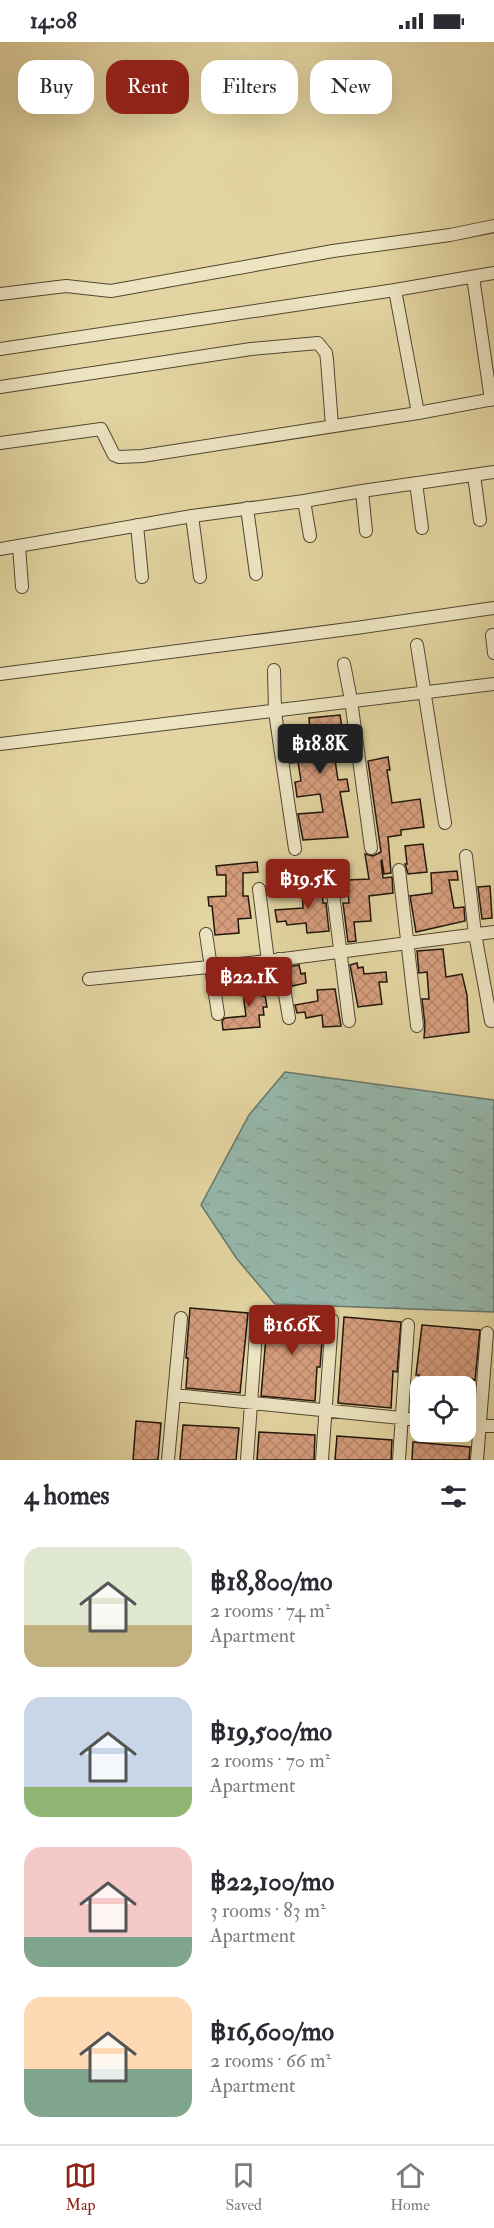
<!DOCTYPE html>
<html lang="en">
<head>
<meta charset="utf-8">
<style>
	body { margin:0; font-family:"IM FELL Double Pica",serif; background:#f7f7f7; color:#2b2b33; height:100vh; display:flex; flex-direction:column; font-size:22px; white-space:nowrap }
	* { box-sizing:border-box; margin:0 }
	p { font-size:20px; color:#7c7c81 }
	.icon { flex:none; width:33px; height:33px; fill:none; stroke:currentColor; stroke-width:2; stroke-linecap:round; stroke-linejoin:round }
	.map { position:relative; height:1418px; overflow:hidden }
	.drawer { display:flex; flex-direction:column; background:#fff; flex:1 }
	.drawer>* { flex:none }
	.banner { position:absolute; left:18px; top:18px; width:459px; height:54px; display:flex; gap:12px }
	.buttons { position:absolute; left:410px; top:1334px; display:grid; gap:12px }
	.buttons a { display:grid; place-items:center; width:66px; height:66px; border-radius:12px; background:#fff; box-shadow:0 6px 24px #0002; font-size:30px }
	.price { position:absolute; translate:-50% -51px; padding:0 14px; border-radius:6px; background:#8f2418; color:#fff; font-size:20px; line-height:39px; filter:drop-shadow(0 2px 3px #0008) }
	.price::after { content:''; position:absolute; left:50%; top:36px; width:18px; height:14px; margin-left:-9px; background:inherit; clip-path:polygon(0 0,100% 0,50% 100%) }
	.price.selected { background:#222; color:#fff }
	ul { padding:0; list-style:none }
	li { display:flex; align-items:center; gap:18px; height:150px; padding:0 24px }
	li span { display:grid; place-items:center; flex:none; width:168px; height:120px; border-radius:18px; color:#555 }
	li>.icon { margin-inline-start:auto }
	span .icon { width:72px; height:72px; fill:#fffc; stroke-width:1 }
	li b { font-size:26px }
	h2 { display:flex; justify-content:space-between; align-items:center; height:72px; padding:0 24px; font-size:26px }
	.tag { padding:0 21px; border-radius:18px; background:#fff; box-shadow:0 6px 24px #0002; font-size:21px; line-height:54px }
	.tag.selected { background:#8f2418; color:#fff }
	.status { display:flex; justify-content:space-between; align-items:center; height:42px; padding:0 30px; background:#fff; direction:ltr }
	.status svg { height:16px; fill:currentColor }
	.tab-bar { display:flex; justify-content:space-around; align-items:center; height:84px; border-top:2px solid #e1e1e2; background:#fff; font-size:16px; color:#7c7c81 }
	.tab-bar a { display:grid; justify-items:center; gap:3px }
	.tab-bar .selected { color:#8f2418 }
	.map>svg:first-child { display:block }
	.water { fill:url(#water-ripples); stroke:#67786c; stroke-width:1.5 }
	.building { fill:url(#building-cross-hatch); stroke:#21180d; stroke-width:1.5 }
	.lines { fill:none; stroke-linecap:round; stroke-linejoin:round }
	.street-casing { stroke:#524732; stroke-width:14 }
	.street { stroke:#ede4c2; stroke-width:12 }
</style>
</head>
<body>
<div class="status"><b>14:08</b><svg viewBox="0 0 49 12"><path d="M0 12V9h3v3zM5 12V6h3v6zM10 12V3h3v9zM15 12V0h3v12zM26 1h20v11H26zM47 4h2v5h-2z"/></svg></div>
<div class="map">
<svg width="494" height="1418" viewBox="0 0 494 1418">
	<defs>
		<pattern id="water-ripples" width="26" height="14" patternUnits="userSpaceOnUse" patternTransform="scale(1.5)"><rect width="26" height="14" fill="#96b8ac"/><path d="M2 4q2-2 4 0t4 0M15 11q2-2 4 0t4 0" fill="none" stroke="#819d93"/></pattern>
		<pattern id="building-cross-hatch" width="8" height="8" patternUnits="userSpaceOnUse" patternTransform="scale(1.5)"><rect width="8" height="8" fill="#d69d7d"/><path d="M0 0l8 8M0 8l8-8" fill="none" stroke="#b7866b"/></pattern>
	</defs>
	<rect width="100%" height="100%" fill="#e3d5a1"/>
	<filter id="stains"><feTurbulence type="fractalNoise" baseFrequency=".00333" numOctaves="4"/><feColorMatrix values="0 0 0 0 .2 0 0 0 0 .09 0 0 0 0 .02 0 0 0 .5 -.17"/></filter>
	<radialGradient id="worn" r=".72"><stop offset=".6" stop-color="#630" stop-opacity="0"/><stop offset="1" stop-color="#630" stop-opacity=".3"/></radialGradient>
	<!-- water -->
	<path class="water" d="M 285,1030 L 494,1058 L 494,1270 L 275,1262 L 237,1217 L 201,1163 L 249,1073 Z"/>
	<!-- building -->
	<path class="building" d="M 340,673 L 347,717 L 335,718 L 338,738 L 347,737 L 349,749 L 340,750 L 348,795 L 303,798 L 298,772 L 323,770 L 320,752 L 297,755 L 295,740 L 301,739 L 298,720 L 291,721 L 285,683 L 291,683 L 292,688 L 310,687 L 309,676 Z
		M 388,715 L 390,728 L 387,728 L 392,761 L 420,757 L 424,785 L 401,788 L 401,793 L 388,795 L 391,831 L 384,832 L 382,818 L 381,819 L 383,836 L 392,835 L 393,851 L 369,854 L 371,879 L 354,880 L 356,899 L 348,900 L 343,861 L 349,861 L 347,838 L 369,837 L 365,812 L 373,814 L 381,810 L 368,719 Z
		M 423,802 L 427,830 L 408,832 L 405,822 L 407,822 L 405,804 Z
		M 257,820 L 258,830 L 243,831 L 243,854 L 248,854 L 251,876 L 238,877 L 239,891 L 215,893 L 212,864 L 209,864 L 208,855 L 226,854 L 226,833 L 217,833 L 216,824 Z
		M 457,829 L 458,838 L 449,838 L 454,866 L 464,865 L 465,879 L 416,890 L 410,854 L 432,851 L 431,831 Z
		M 321,840 L 323,861 L 326,861 L 329,889 L 307,891 L 306,881 L 287,883 L 286,879 L 277,880 L 275,868 L 303,866 L 302,842 Z
		M 490,844 L 492,876 L 482,877 L 478,845 Z
		M 443,907 L 446,935 L 462,932 L 467,953 L 469,990 L 424,996 L 425,983 L 422,957 L 429,957 L 427,930 L 419,931 L 417,909 Z
		M 357,921 L 358,926 L 363,925 L 364,932 L 386,930 L 387,940 L 379,940 L 382,962 L 358,965 L 350,923 Z
		M 299,923 L 301,932 L 305,931 L 306,941 L 292,944 L 289,925 Z
		M 258,933 L 260,949 L 262,954 L 265,953 L 267,965 L 263,965 L 264,973 L 259,973 L 260,985 L 223,988 L 222,979 L 225,976 L 246,974 L 243,951 L 249,950 L 247,935 Z
		M 335,947 L 341,984 L 323,985 L 322,973 L 306,976 L 305,970 L 297,971 L 295,963 L 318,959 L 317,948 Z
		M 190,1266 L 248,1271 L 240,1351 L 186,1346 L 188,1316 L 186,1316 Z
		M 268,1271 L 324,1275 L 320,1325 L 317,1325 L 315,1359 L 261,1354 Z
		M 344,1275 L 401,1280 L 397,1330 L 393,1329 L 391,1366 L 338,1361 Z
		M 422,1283 L 480,1288 L 475,1338 L 472,1337 L 472,1344 L 418,1344 L 419,1333 L 416,1333 Z
		M 136,1379 L 161,1381 L 158,1418 L 133,1418 Z
		M 183,1383 L 239,1386 L 236,1418 L 180,1418 Z
		M 259,1390 L 315,1393 L 314,1418 L 257,1418 Z
		M 337,1394 L 392,1398 L 391,1418 L 335,1418 Z
		M 413,1400 L 470,1405 L 469,1418 L 412,1418 Z"/>
	<g class="lines">
		<defs>
			<path id="street" d="M 473,235 L 491,358
				M 395,248 L 418,371
				M 0,252 L 66,244 L 111,249 L 333,209 L 450,193 L 494,184
				M 0,307 L 395,248 L 494,231
				M 0,345 L 251,307 L 318,301 L 326,311 L 327,318 L 332,384
				M 0,401 L 101,387 L 114,413 L 119,415 L 142,414 L 418,371 L 494,357
				M 474,433 L 480,478
				M 416,441 L 422,486
				M 362,449 L 366,489
				M 304,459 L 310,494
				M 247,466 L 256,532
				M 192,474 L 200,535
				M 137,483 L 142,535
				M 19,504 L 22,545
				M 0,507 L 192,474 L 304,459 L 362,449 L 494,430
				M 492,593 L 494,611
				M 417,603 L 445,781
				M 344,622 L 351,658 L 371,806
				M 274,628 L 275,670 L 295,807
				M 0,632 L 356,586 L 494,566
				M 0,702 L 494,642
				M 466,814 L 475,892 L 491,979
				M 399,828 L 417,984
				M 259,847 L 268,919
				M 333,851 L 349,979
				M 206,892 L 218,972
				M 279,917 L 289,976
				M 89,937 L 268,919 L 494,890
				M 174,1353 L 420,1378
				M 465,1381 L 494,1384
				M 168,1418 L 181,1276
				M 247,1418 L 257,1277
				M 322,1418 L 332,1278
				M 399,1418 L 408,1283
				M 477,1418 L 487,1291"/>
		</defs>
		<!-- street casing -->
		<use href="#street" class="street-casing"/>
		<!-- street -->
		<use href="#street" class="street"/>
	</g>
	<rect width="100%" height="100%" filter="url(#stains)"/>
	<rect width="100%" height="100%" fill="url(#worn)"/>
</svg>
<div class="buttons">
<a><svg class="icon" aria-label="locate" viewBox="0 0 24 24"><circle cx="12" cy="12" r="6"/><path d="M12 2v4M12 18v4M2 12h4M18 12h4"/></svg></a>
</div>
<b class="price selected" style="left:320px;top:733px">฿18.8K</b>
<b class="price" style="left:308px;top:868px">฿19.5K</b>
<b class="price" style="left:249px;top:966px">฿22.1K</b>
<b class="price" style="left:292px;top:1314px">฿16.6K</b>
<div class="banner">
<a class="tag">Buy</a>
<a class="tag selected">Rent</a>
<a class="tag">Filters</a>
<a class="tag">New</a>
</div>
</div>
<section class="drawer">
<h2>4 homes<svg class="icon" aria-label="filters" viewBox="0 0 24 24"><path d="M4 7h16M4 17h16"/><circle cx="9" cy="7" r="2"/><circle cx="15" cy="17" r="2"/></svg></h2>
<ul>
<li><span style="background:linear-gradient(#dfe7d0 65%,#c2b280 0)"><svg class="icon" aria-label="home" viewBox="0 0 24 24"><path d="M3 11l9-7 9 7M6 9v11h12V9"/></svg></span><div><b>฿18,800/mo</b><p>2 rooms · 74 m²</p><p>Apartment</p></div></li>
<li><span style="background:linear-gradient(#c9d6e8 75%,#8fb573 0)"><svg class="icon" aria-label="home" viewBox="0 0 24 24"><path d="M3 11l9-7 9 7M6 9v11h12V9"/></svg></span><div><b>฿19,500/mo</b><p>2 rooms · 70 m²</p><p>Apartment</p></div></li>
<li><span style="background:linear-gradient(#f6c9c9 75%,#7fa58c 0)"><svg class="icon" aria-label="home" viewBox="0 0 24 24"><path d="M3 11l9-7 9 7M6 9v11h12V9"/></svg></span><div><b>฿22,100/mo</b><p>3 rooms · 83 m²</p><p>Apartment</p></div></li>
<li><span style="background:linear-gradient(#ffd9b3 60%,#7fa58c 0)"><svg class="icon" aria-label="home" viewBox="0 0 24 24"><path d="M3 11l9-7 9 7M6 9v11h12V9"/></svg></span><div><b>฿16,600/mo</b><p>2 rooms · 66 m²</p><p>Apartment</p></div></li>
</ul>
</section>
<nav class="tab-bar">
<a class="selected"><svg class="icon" aria-label="map" viewBox="0 0 24 24"><path d="M3 6l6-2 6 2 6-2v14l-6 2-6-2-6 2zM9 4v14M15 6v14"/></svg>Map</a>
<a><svg class="icon" aria-label="saved" viewBox="0 0 24 24"><path d="M7 4h10v16l-5-4-5 4z"/></svg>Saved</a>
<a><svg class="icon" aria-label="home" viewBox="0 0 24 24"><path d="M3 11l9-7 9 7M6 9v11h12V9"/></svg>Home</a>
</nav>
</body>
</html>
